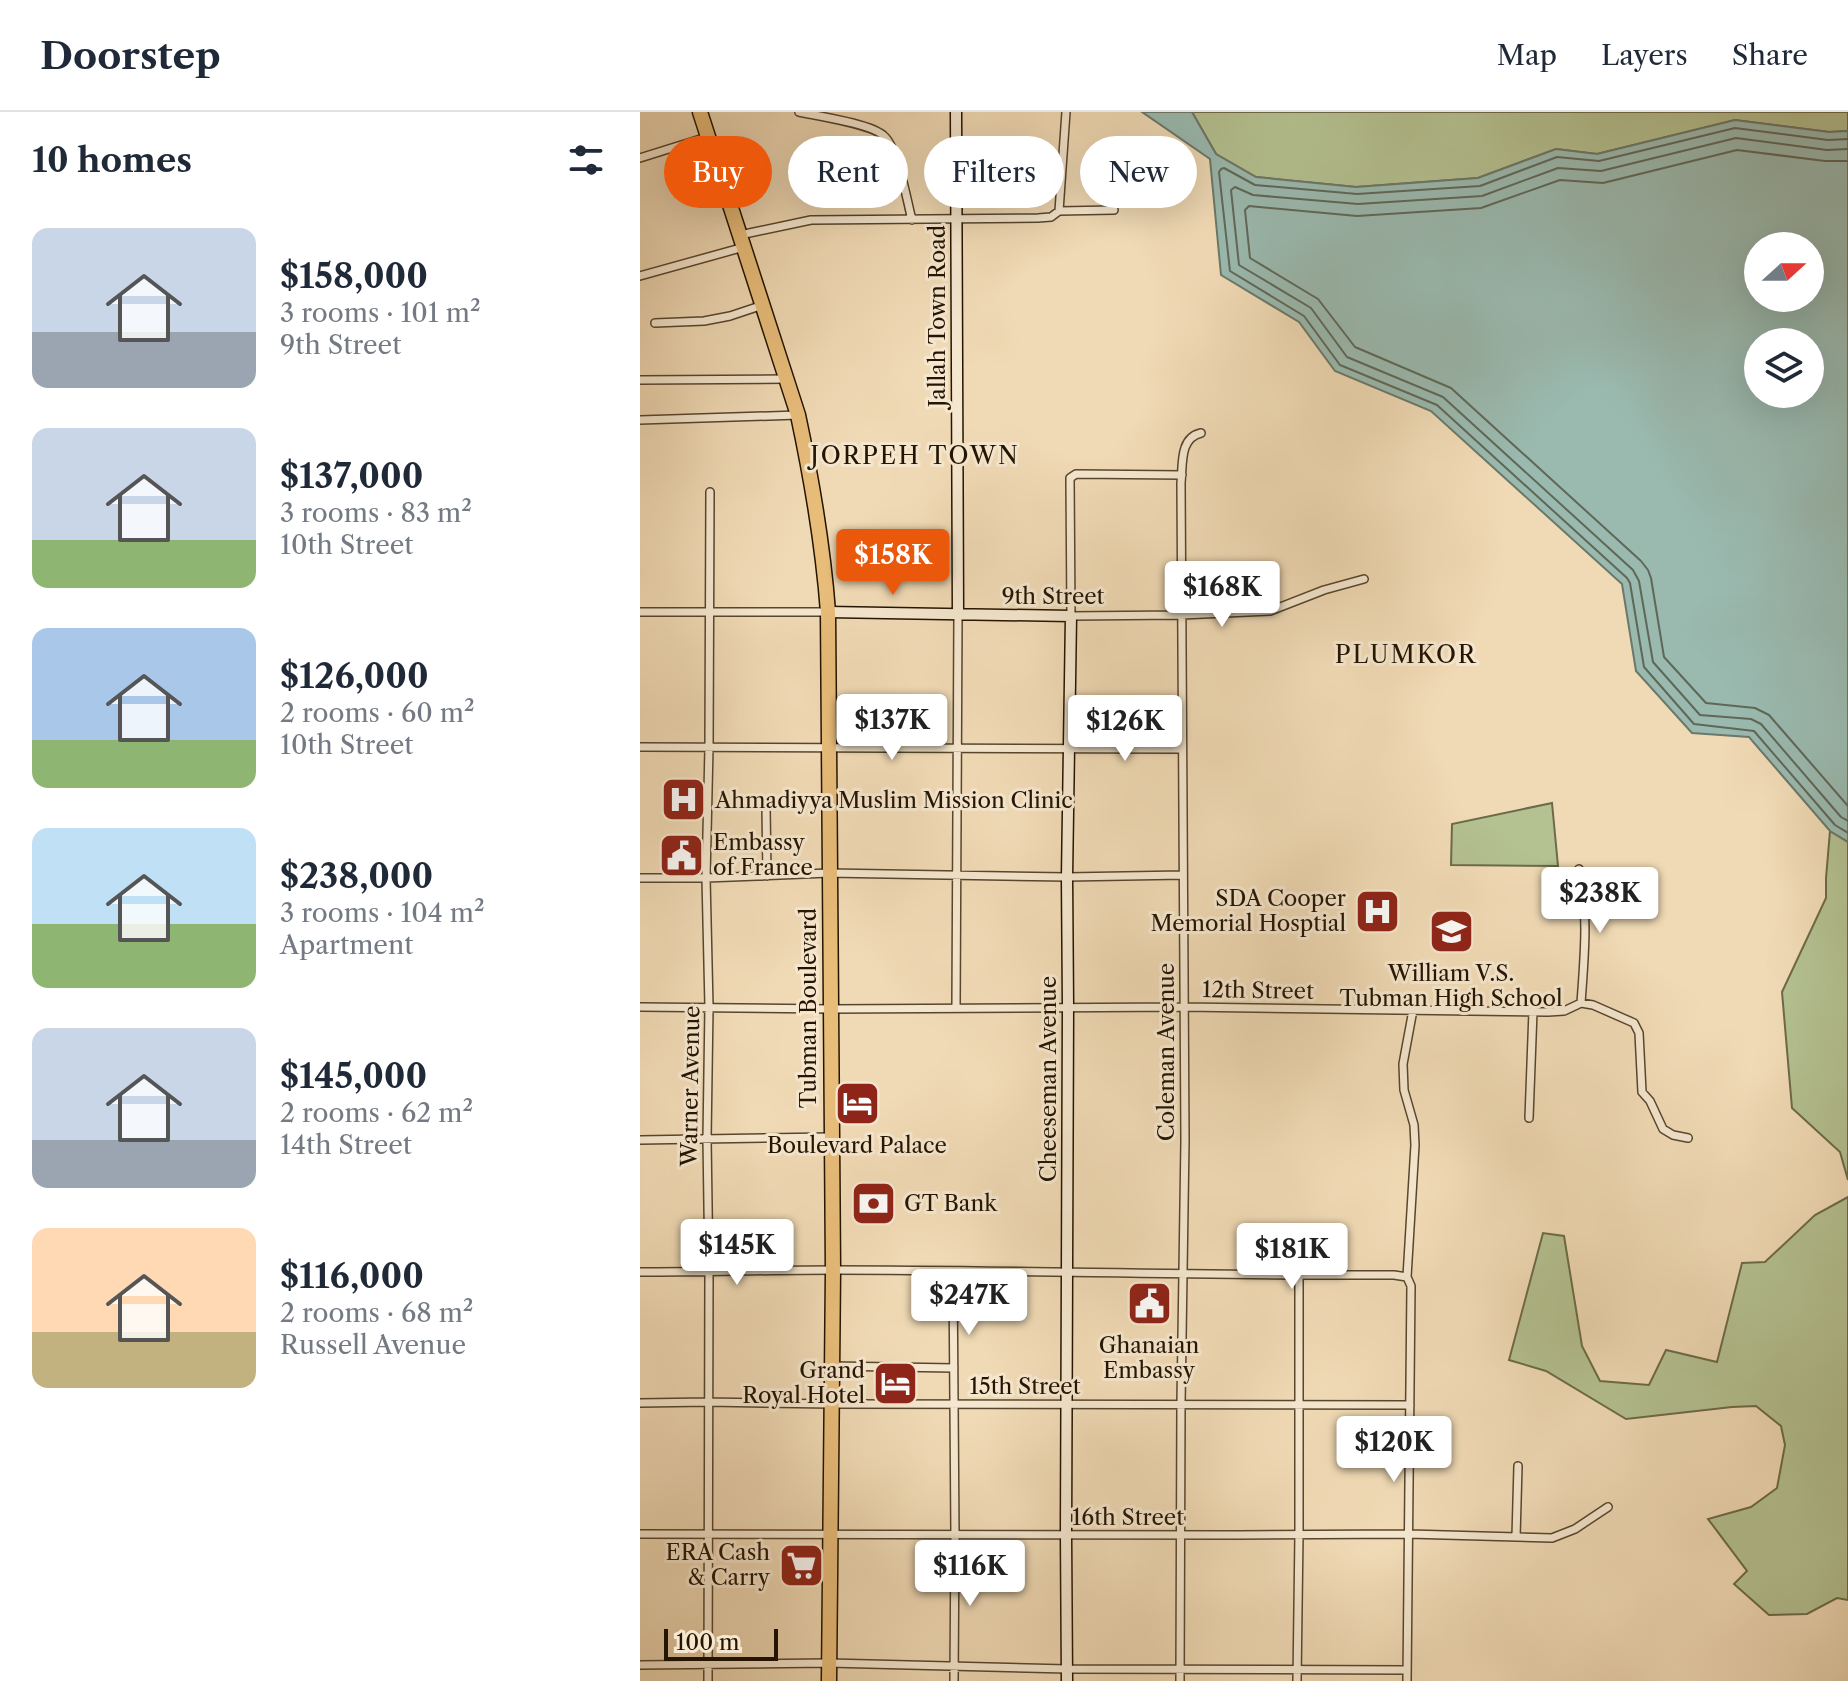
<!DOCTYPE html>
<html lang="en">
<head>
<meta charset="utf-8">
<style>
	body { margin:0; font-family:"Libre Caslon Text",serif; background:#f6f6f7; color:#1f2937; height:100vh; display:flex; flex-direction:column; font-size:30px; white-space:nowrap }
	* { box-sizing:border-box; margin:0 }
	p { font-size:26px; color:#747a83 }
	.icon { flex:none; width:44px; height:44px; fill:none; stroke:currentColor; stroke-width:2; stroke-linecap:round; stroke-linejoin:round }
	.map { position:relative; flex:1; overflow:hidden }
	.panel { display:flex; flex-direction:column; background:#fff; width:640px }
	.panel>* { flex:none }
	.guide { position:absolute; left:24px; top:24px; width:760px; height:72px; display:flex; gap:16px }
	.needle { width:52px; rotate:69deg }
	.fabs { position:absolute; left:1104px; top:120px; display:grid; gap:16px }
	.fabs a { display:grid; place-items:center; width:80px; height:80px; border-radius:50%; background:#fff; box-shadow:0 8px 32px #0002; font-size:40px }
	.scale { position:absolute; left:24px; bottom:20px; width:114px; box-sizing:border-box; padding-left:8px; border:4px solid #241400; border-top:0; font-size:22px; line-height:28px; white-space:nowrap; color:#241400; -webkit-text-stroke:6px #f5e7cf; paint-order:stroke }
	.price { position:absolute; translate:-50% -68px; padding:0 18px; border-radius:8px; background:#fff; color:#222; font-size:26px; line-height:52px; filter:drop-shadow(0 2px 4px #0008) }
	.price::after { content:''; position:absolute; left:50%; top:48px; width:24px; height:18px; margin-left:-12px; background:inherit; clip-path:polygon(0 0,100% 0,50% 100%) }
	.price.on { background:#ea580c; color:#fff }
	ul { padding:0; list-style:none }
	li { display:flex; align-items:center; gap:24px; height:200px; padding:0 32px }
	li span { display:grid; place-items:center; flex:none; width:224px; height:160px; border-radius:16px; color:#555 }
	li>.icon { margin-inline-start:auto }
	span .icon { width:96px; height:96px; fill:#fffc; stroke-width:1 }
	li b { font-size:34px }
	h2 { display:flex; justify-content:space-between; align-items:center; height:96px; padding:0 32px; font-size:34px }
	.chip { padding:0 28px; border-radius:36px; background:#fff; box-shadow:0 8px 32px #0002; font-size:28px; line-height:72px }
	.chip.on { background:#ea580c; color:#fff }
	header { display:flex; align-items:center; gap:48px; box-sizing:border-box; height:112px; padding:0 40px; background:#fff; border-bottom:2px solid #e0e1e3 }
	header strong { font-size:38px }
	nav { display:flex; gap:44px; margin-inline-start:auto; font-size:28px }
	main { display:flex; flex:1; min-height:0 }
	.map>svg:first-child { display:block }
	.green { fill:#b4c191; stroke:#6c6a48; stroke-width:2 }
	.water { fill:#9abab0; stroke:#6b786a; stroke-width:2; fill-rule:evenodd }
	.lines { fill:none; stroke-linecap:round; stroke-linejoin:round }
	.shore { stroke:#5f6758; stroke-width:2 }
	.street-casing { stroke:#57462d; stroke-width:10 }
	.secondary-casing { stroke:#241400; stroke-width:13 }
	.highway-casing { stroke:#241400; stroke-width:17 }
	.street { stroke:#f5e7cf; stroke-width:7 }
	.secondary { stroke:#f5e7cf; stroke-width:10 }
	.highway { stroke:#e8bd7a; stroke-width:14 }
	.labels { text-anchor:middle; stroke-width:6; stroke-linejoin:round; paint-order:stroke }
	.street-label { font-size:22px; fill:#241400; stroke:#f5e7cf }
	.poi-label { font-size:22px; fill:#241400; stroke:#f5e7cf; text-anchor:start }
	.neighbourhood-label { font-size:24px; letter-spacing:2px; fill:#241400; stroke:#f5e7cf }
</style>
</head>
<body>
<header>
<strong>Doorstep</strong>
<nav><a>Map</a><a>Layers</a><a>Share</a></nav>
</header>
<main>
<section class="panel">
<h2>10 homes<svg class="icon" aria-label="filters" viewBox="0 0 24 24"><path d="M4 7h16M4 17h16"/><circle cx="9" cy="7" r="2"/><circle cx="15" cy="17" r="2"/></svg></h2>
<ul>
<li><span style="background:linear-gradient(#c9d6e8 65%,#9aa5b1 0)"><svg class="icon" aria-label="home" viewBox="0 0 24 24"><path d="M3 11l9-7 9 7M6 9v11h12V9"/></svg></span><div><b>$158,000</b><p>3 rooms · 101 m²</p><p>9th Street</p></div></li>
<li><span style="background:linear-gradient(#c9d6e8 70%,#8fb573 0)"><svg class="icon" aria-label="home" viewBox="0 0 24 24"><path d="M3 11l9-7 9 7M6 9v11h12V9"/></svg></span><div><b>$137,000</b><p>3 rooms · 83 m²</p><p>10th Street</p></div></li>
<li><span style="background:linear-gradient(#a9c7e8 70%,#8fb573 0)"><svg class="icon" aria-label="home" viewBox="0 0 24 24"><path d="M3 11l9-7 9 7M6 9v11h12V9"/></svg></span><div><b>$126,000</b><p>2 rooms · 60 m²</p><p>10th Street</p></div></li>
<li><span style="background:linear-gradient(#bfe0f5 60%,#8fb573 0)"><svg class="icon" aria-label="home" viewBox="0 0 24 24"><path d="M3 11l9-7 9 7M6 9v11h12V9"/></svg></span><div><b>$238,000</b><p>3 rooms · 104 m²</p><p>Apartment</p></div></li>
<li><span style="background:linear-gradient(#c9d6e8 70%,#9aa5b1 0)"><svg class="icon" aria-label="home" viewBox="0 0 24 24"><path d="M3 11l9-7 9 7M6 9v11h12V9"/></svg></span><div><b>$145,000</b><p>2 rooms · 62 m²</p><p>14th Street</p></div></li>
<li><span style="background:linear-gradient(#ffd9b3 65%,#c2b280 0)"><svg class="icon" aria-label="home" viewBox="0 0 24 24"><path d="M3 11l9-7 9 7M6 9v11h12V9"/></svg></span><div><b>$116,000</b><p>2 rooms · 68 m²</p><p>Russell Avenue</p></div></li>
</ul>
</section>
<div class="map">
<svg width="1208" height="1569" viewBox="0 0 1208 1569">
	<rect width="100%" height="100%" fill="#f0dab5"/>
	<filter id="stains"><feTurbulence type="fractalNoise" baseFrequency=".0025" numOctaves="4"/><feColorMatrix values="0 0 0 0 .2 0 0 0 0 .09 0 0 0 0 .02 0 0 0 .5 -.17"/></filter>
	<radialGradient id="worn" r=".72"><stop offset=".6" stop-color="#630" stop-opacity="0"/><stop offset="1" stop-color="#630" stop-opacity=".3"/></radialGradient>
	<!-- green -->
	<path class="green" d="M 552,0 L 1208,0 L 1208,19 L 1189,20 L 1095,8 L 957,42 L 916,37 L 838,66 L 716,75 L 616,65 L 576,42 Z
		M 912,691 L 918,754 L 811,753 L 812,712 Z
		M 1190,719 L 1208,730 L 1208,1068 L 1200,1040 L 1152,996 L 1142,880 L 1186,786 L 1186,766 Z
		M 1208,1085 L 1208,1488 L 1197,1486 L 1167,1502 L 1129,1503 L 1094,1472 L 1107,1459 L 1068,1407 L 1111,1395 L 1137,1376 L 1145,1333 L 1141,1314 L 1116,1294 L 1092,1295 L 986,1307 L 906,1259 L 869,1248 L 903,1121 L 924,1124 L 942,1234 L 960,1269 L 1009,1273 L 1026,1238 L 1077,1250 L 1102,1151 L 1125,1150 L 1175,1103 Z"/>
	<!-- water -->
	<path class="water" d="M 502,0 L 552,0 L 576,42 L 616,65 L 716,75 L 838,66 L 916,37 L 957,42 L 1095,8 L 1189,20 L 1208,19 L 1208,730 L 1190,719 L 1109,625 L 1052,621 L 996,559 L 982,472 L 791,299 L 695,259 L 659,210 L 581,163 L 570,47 ZM 1118,134 L 1170,134 L 1170,186 L 1118,186 ZM 1118,230 L 1170,230 L 1170,282 L 1118,282 Z"/>
	<g class="lines">
		<!-- shore -->
		<path class="shore" d="M 1208,27 L 1188,28 L 1095,16 L 959,49 L 917,45 L 840,74 L 717,82 L 615,73 L 584,56 L 581,57 L 579,60 L 590,159 L 664,204 L 700,253 L 797,293 L 987,466 L 990,471 L 1004,555 L 1054,612 L 1114,619 L 1195,713 L 1208,721
			M 1208,37 L 1187,38 L 1096,26 L 961,59 L 918,56 L 842,84 L 718,92 L 613,83 L 595,75 L 591,78 L 599,153 L 671,196 L 707,245 L 803,285 L 993,458 L 999,469 L 1013,550 L 1060,603 L 1111,607 L 1121,612 L 1201,705 L 1208,709
			M 1208,49 L 1185,49 L 1097,38 L 963,71 L 920,68 L 841,96 L 717,104 L 609,94 L 605,98 L 610,146 L 678,187 L 715,235 L 811,276 L 1001,449 L 1008,458 L 1011,466 L 1024,545 L 1066,591 L 1115,596 L 1129,603 L 1208,694"/>
		<defs>
			<path id="street" d="M 159,0 C 178,4 232,12 244,24 C 258,36 267,89 272,108
				M 0,46 L 67,25
				M 419,99 L 426,0
				M 100,123 L 171,108 L 398,106 L 411,105 L 419,99 L 474,98
				M 0,164 L 104,135
				M 15,211 L 64,209 L 90,204 L 123,193
				M 0,268 L 147,267
				M 0,308 L 158,303
				M 542,363 L 436,362 L 430,366 L 431,504 L 541,503 L 630,499 L 684,478 L 724,467
				M 0,500 L 188,500
				M 0,635 L 541,637
				M 126,695 L 127,764
				M 939,757 C 949,800 944,848 941,891
				M 0,766 L 66,766 L 189,761 L 427,765 L 543,763
				M 0,895 L 191,897 L 544,895 L 908,900 L 924,899 L 941,891 L 953,893 L 994,911 L 999,921 L 1002,980 L 1010,989 L 1023,1017 L 1033,1023 L 1048,1026
				M 316,896 L 318,503
				M 889,1006 L 893,899
				M 0,1028 L 191,1025
				M 313,1159 L 315,1423 L 314,1569
				M 0,1160 C 65,1160 130,1158 194,1158 C 381,1158 567,1164 754,1163 L 767,1165
				M 191,1254 L 314,1256
				M 0,1291 L 68,1290 L 191,1292 L 770,1293
				M 0,1422 L 598,1423 L 769,1422 L 912,1426 L 935,1417 L 968,1395
				M 876,1425 L 878,1354
				M 0,1553 L 189,1551 L 427,1557 L 767,1558
				M 68,1569 L 69,1160 L 67,1027 L 69,895 L 66,766 L 69,635 L 70,380
				M 540,1569 L 541,1292 L 545,1028 L 541,371 C 543,353 539,326 561,321
				M 657,1569 L 659,1422 L 659,1163
				M 767,1569 L 771,1174 L 767,1165 L 775,1033 L 774,1013 L 764,978 L 763,952 L 773,898"/>
			<path id="secondary" d="M 316,0 L 318,503
				M 188,500 L 431,504 L 427,765 L 428,895 L 426,1423 L 427,1569"/>
			<path id="highway" d="M 60,0 L 158,303 C 172,369 183,433 188,500 L 193,1158 L 189,1569"/>
		</defs>
		<!-- street casing -->
		<use href="#street" class="street-casing"/>
		<!-- secondary casing -->
		<use href="#secondary" class="secondary-casing"/>
		<!-- highway casing -->
		<use href="#highway" class="highway-casing"/>
		<!-- street -->
		<use href="#street" class="street"/>
		<!-- secondary -->
		<use href="#secondary" class="secondary"/>
		<!-- highway -->
		<use href="#highway" class="highway"/>
	</g>
	<!-- icons -->
	<defs>
		<symbol id="hospital-square" viewBox="-11 -11 22 22"><rect x="-9" y="-9" width="18" height="18" rx="4" fill="#8f2418" stroke="#f5e7cf"/><path d="M-5-5h3v3.5h4V-5h3V5h-3V1.5h-4V5h-3Z" fill="#fff"/></symbol>
		<symbol id="civic-square" viewBox="-11 -11 22 22"><rect x="-9" y="-9" width="18" height="18" rx="4" fill="#8f2418" stroke="#f5e7cf"/><path d="M-.6-6.5H3V-4.5H.6V-3L4-1V1h2V6H-6V1h2V-1L-.6-3ZM-1.2 2.5V6h2.4V2.5Z" fill="#fff"/></symbol>
		<symbol id="school-square" viewBox="-11 -11 22 22"><rect x="-9" y="-9" width="18" height="18" rx="4" fill="#8f2418" stroke="#f5e7cf"/><path d="M0-5L7-2L0 1L-7-2ZM-4 1L0 2.5L4 1V4Q0 6-4 4Z" fill="#fff"/></symbol>
		<symbol id="hotel-square" viewBox="-11 -11 22 22"><rect x="-9" y="-9" width="18" height="18" rx="4" fill="#8f2418" stroke="#f5e7cf"/><path d="M-6-4.5h1.5V1H6V5H4.5V3h-9V5H-6ZM-4 0a1.8 1.8 0 1 1 3.6 0ZM.5 0V-2.5h3Q6-2.5 6 0Z" fill="#fff"/></symbol>
		<symbol id="bank-square" viewBox="-11 -11 22 22"><rect x="-9" y="-9" width="18" height="18" rx="4" fill="#8f2418" stroke="#f5e7cf"/><path d="M-6-4H6V4H-6ZM0-2.3a2.3 2.3 0 1 0 0 4.6a2.3 2.3 0 1 0 0-4.6Z" fill="#fff"/></symbol>
		<symbol id="supermarket-square" viewBox="-11 -11 22 22"><rect x="-9" y="-9" width="18" height="18" rx="4" fill="#8f2418" stroke="#f5e7cf"/><path d="M-6-5.5h2.5l.6 2H6L4.5 2H-2.5L-4.4-4H-6ZM-1.5 3.2a1.3 1.3 0 1 0 .1 0ZM3 3.2a1.3 1.3 0 1 0 .1 0Z" fill="#fff"/></symbol>
	</defs>
	<g fill-rule="evenodd">
		<use href="#hospital-square" x="18" y="662" width="51" height="51"/>
		<use href="#civic-square" x="16" y="718" width="51" height="51"/>
		<use href="#hospital-square" x="712" y="774" width="51" height="51"/>
		<use href="#school-square" x="786" y="794" width="51" height="51"/>
		<use href="#hotel-square" x="192" y="966" width="51" height="51"/>
		<use href="#bank-square" x="208" y="1066" width="51" height="51"/>
		<use href="#civic-square" x="484" y="1166" width="51" height="51"/>
		<use href="#hotel-square" x="230" y="1246" width="51" height="51"/>
		<use href="#supermarket-square" x="136" y="1428" width="51" height="51"/>
	</g>
	<g class="labels">
		<!-- street labels -->
		<g class="street-label">
			<text transform="translate(297 204) rotate(-90)" y="8">Jallah Town Road</text>
			<text x="413" y="492">9th Street</text>
			<text transform="translate(618 878) rotate(1)" y="8">12th Street</text>
			<text transform="translate(168 896) rotate(-90)" y="8">Tubman Boulevard</text>
			<text transform="translate(526 940) rotate(-90)" y="8">Coleman Avenue</text>
			<text transform="translate(408 967) rotate(-90)" y="8">Cheeseman Avenue</text>
			<text transform="translate(50 974) rotate(-89)" y="8">Warner Avenue</text>
			<text x="385" y="1282">15th Street</text>
			<text x="488" y="1413">16th Street</text>
		</g>
		<!-- poi labels -->
		<g class="poi-label">
			<text x="75" y="696">Ahmadiyya Muslim Mission Clinic</text>
			<text x="73" y="738">Embassy<tspan x="73" dy="25">of France</tspan></text>
			<text x="706" y="794" text-anchor="end">SDA Cooper<tspan x="706" dy="25">Memorial Hosptial</tspan></text>
			<text x="811" y="869" text-anchor="middle">William V.S.<tspan x="811" dy="25">Tubman High School</tspan></text>
			<text x="217" y="1041" text-anchor="middle">Boulevard Palace</text>
			<text x="264" y="1099">GT Bank</text>
			<text x="509" y="1241" text-anchor="middle">Ghanaian<tspan x="509" dy="25">Embassy</tspan></text>
			<text x="225" y="1266" text-anchor="end">Grand<tspan x="225" dy="25">Royal Hotel</tspan></text>
			<text x="130" y="1448" text-anchor="end">ERA Cash<tspan x="130" dy="25">&amp; Carry</tspan></text>
		</g>
		<!-- neighbourhood labels -->
		<g class="neighbourhood-label">
			<text x="275" y="352">JORPEH TOWN</text>
			<text x="766" y="551">PLUMKOR</text>
		</g>
	</g>
	<rect width="100%" height="100%" filter="url(#stains)"/>
	<rect width="100%" height="100%" fill="url(#worn)"/>
</svg>
<div class="fabs">
<a><svg class="needle" viewBox="-14 -14 28 28"><path d="M0-13l5 13h-10z" fill="#e53935"/><path d="M0 13l5-13h-10z" fill="#747a83"/></svg></a>
<a><svg class="icon" aria-label="layers" viewBox="0 0 24 24"><path d="M12 4l9 5-9 5-9-5zM3 14l9 5 9-5"/></svg></a>
</div>
<div class="scale">100 m</div>
<b class="price on" style="left:253px;top:485px">$158K</b>
<b class="price" style="left:582px;top:517px">$168K</b>
<b class="price" style="left:252px;top:650px">$137K</b>
<b class="price" style="left:485px;top:651px">$126K</b>
<b class="price" style="left:960px;top:823px">$238K</b>
<b class="price" style="left:97px;top:1175px">$145K</b>
<b class="price" style="left:652px;top:1179px">$181K</b>
<b class="price" style="left:329px;top:1225px">$247K</b>
<b class="price" style="left:754px;top:1372px">$120K</b>
<b class="price" style="left:330px;top:1496px">$116K</b>
<div class="guide">
<a class="chip on">Buy</a>
<a class="chip">Rent</a>
<a class="chip">Filters</a>
<a class="chip">New</a>
</div>
</div>
</main>
</body>
</html>
